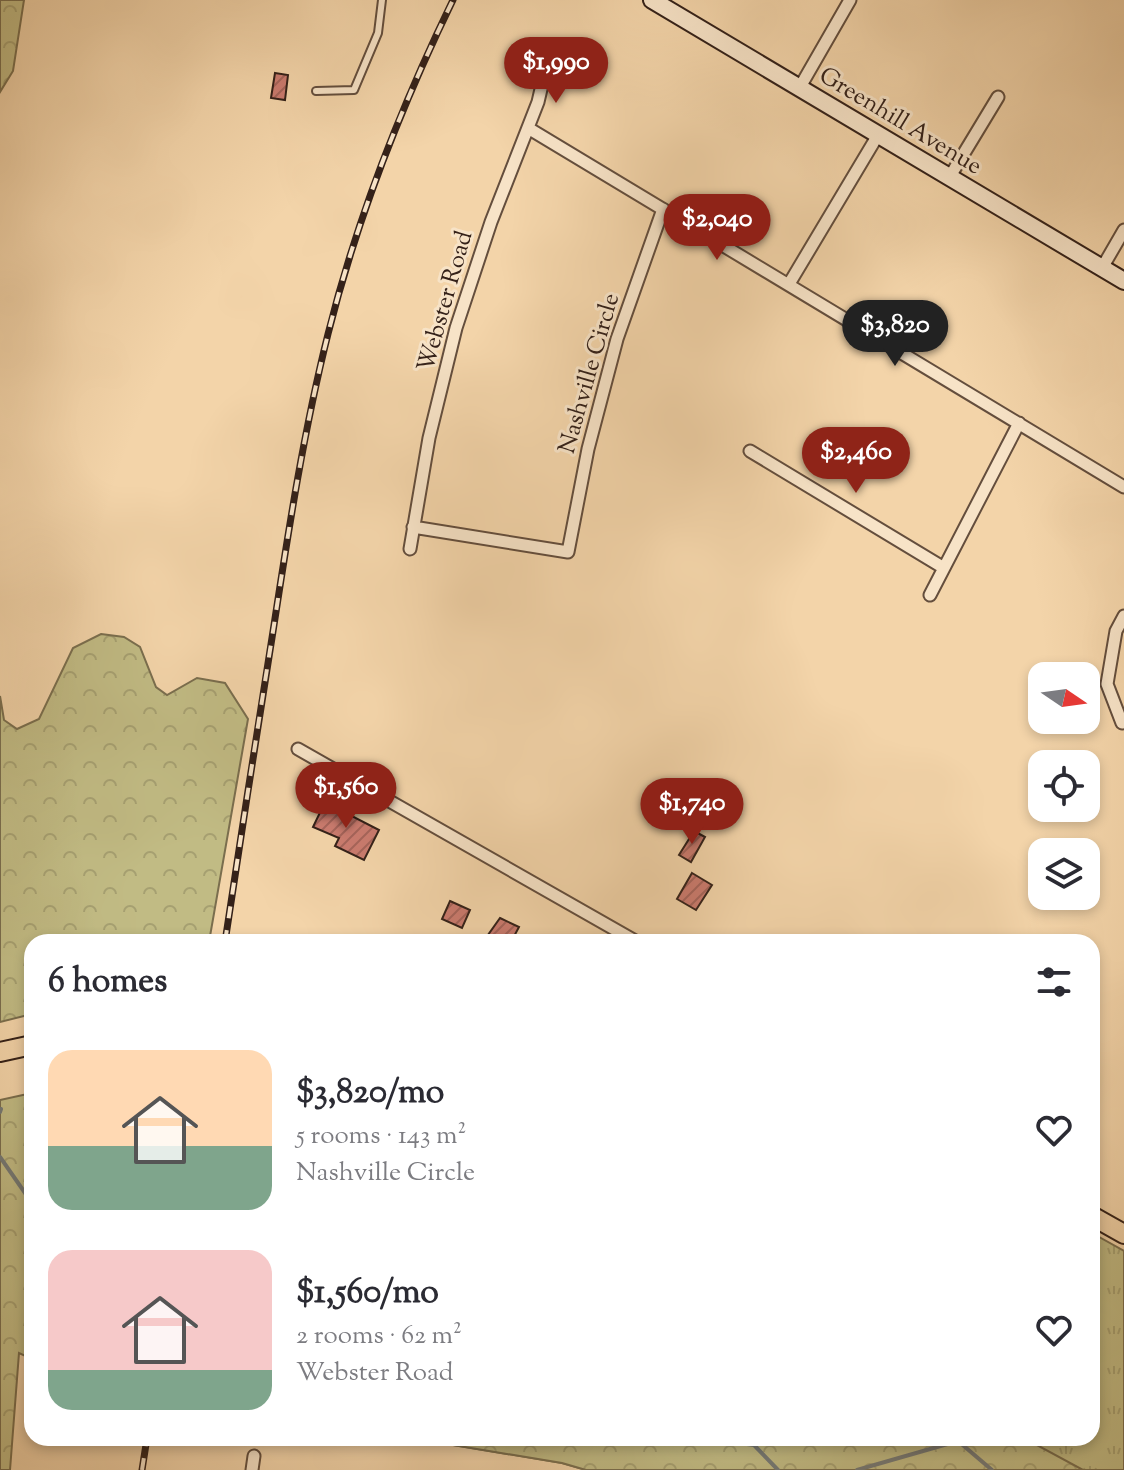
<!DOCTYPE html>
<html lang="en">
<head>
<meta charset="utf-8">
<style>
	body { margin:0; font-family:"Sorts Mill Goudy",serif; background:#f2f2f3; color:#2b2b33; height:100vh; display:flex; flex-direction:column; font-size:30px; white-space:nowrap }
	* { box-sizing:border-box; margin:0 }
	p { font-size:26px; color:#7c7c81 }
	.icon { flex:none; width:44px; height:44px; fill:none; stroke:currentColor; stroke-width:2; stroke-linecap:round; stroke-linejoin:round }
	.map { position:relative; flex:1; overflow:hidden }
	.panel { position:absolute; left:24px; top:934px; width:1076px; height:512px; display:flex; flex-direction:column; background:#fff; border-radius:24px; box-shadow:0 4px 12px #0003 }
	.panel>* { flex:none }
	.needle { width:52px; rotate:103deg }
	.controls { position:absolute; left:1028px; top:662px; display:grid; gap:16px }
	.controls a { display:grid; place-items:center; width:72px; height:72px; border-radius:16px; background:#fff; box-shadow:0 4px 12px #0003; font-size:40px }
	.price { position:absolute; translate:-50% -68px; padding:0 18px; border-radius:28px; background:#8f2418; color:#fff; font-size:26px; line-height:52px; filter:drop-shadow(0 2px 4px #0008) }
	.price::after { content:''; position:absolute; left:50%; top:48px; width:24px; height:18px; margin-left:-12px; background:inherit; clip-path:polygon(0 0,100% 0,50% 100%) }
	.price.selected { background:#222; color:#fff }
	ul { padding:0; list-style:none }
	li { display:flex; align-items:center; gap:24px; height:200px; padding:0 24px }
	li span { display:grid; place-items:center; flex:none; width:224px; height:160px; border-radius:24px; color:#555 }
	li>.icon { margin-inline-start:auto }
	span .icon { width:96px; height:96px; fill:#fffc; stroke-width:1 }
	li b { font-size:34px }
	h2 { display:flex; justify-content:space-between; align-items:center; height:96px; padding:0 24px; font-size:34px }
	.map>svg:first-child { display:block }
	.grass { fill:url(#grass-tufts); stroke:#7a6e4e; stroke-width:2 }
	.forest { fill:url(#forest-crowns); stroke:#7a6e4e; stroke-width:2 }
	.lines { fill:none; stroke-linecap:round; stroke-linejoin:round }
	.stream { stroke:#757a77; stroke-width:4 }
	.building { fill:url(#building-hatch); stroke:#342119; stroke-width:2 }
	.lane-casing { stroke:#644e3d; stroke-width:10 }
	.street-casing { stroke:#644e3d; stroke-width:15 }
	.secondary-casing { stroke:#342119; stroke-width:20 }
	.primary-casing { stroke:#342119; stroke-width:22 }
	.lane { stroke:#f7e3c7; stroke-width:6 }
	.street { stroke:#f7e3c7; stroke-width:11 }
	.secondary { stroke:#f7e3c7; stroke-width:16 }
	.primary { stroke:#f3d4a9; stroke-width:18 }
	.rail-casing { stroke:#342119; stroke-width:7 }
	.rail { stroke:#f7e3c7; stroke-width:4; stroke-dasharray:12; stroke-linecap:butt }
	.labels { text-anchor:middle; stroke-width:6; stroke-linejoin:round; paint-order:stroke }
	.street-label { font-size:24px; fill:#342119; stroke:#f7e3c7 }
</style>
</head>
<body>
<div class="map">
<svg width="1124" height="1470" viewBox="0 0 1124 1470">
	<defs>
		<pattern id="grass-tufts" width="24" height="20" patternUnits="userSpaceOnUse" patternTransform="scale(2)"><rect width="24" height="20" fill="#c1bb84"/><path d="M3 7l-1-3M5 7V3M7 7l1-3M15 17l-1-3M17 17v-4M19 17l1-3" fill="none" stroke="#a6a071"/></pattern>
		<pattern id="forest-crowns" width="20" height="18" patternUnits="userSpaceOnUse" patternTransform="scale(2)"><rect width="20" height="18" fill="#c1bb84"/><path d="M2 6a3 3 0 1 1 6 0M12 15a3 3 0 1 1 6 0" fill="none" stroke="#a6a071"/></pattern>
		<pattern id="building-hatch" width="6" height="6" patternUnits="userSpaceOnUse" patternTransform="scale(2)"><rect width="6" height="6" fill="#cb7b6f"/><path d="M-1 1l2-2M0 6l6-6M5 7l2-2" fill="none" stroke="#a6645a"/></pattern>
	</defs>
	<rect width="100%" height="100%" fill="#f3d4a9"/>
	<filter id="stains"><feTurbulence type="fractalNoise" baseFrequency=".0025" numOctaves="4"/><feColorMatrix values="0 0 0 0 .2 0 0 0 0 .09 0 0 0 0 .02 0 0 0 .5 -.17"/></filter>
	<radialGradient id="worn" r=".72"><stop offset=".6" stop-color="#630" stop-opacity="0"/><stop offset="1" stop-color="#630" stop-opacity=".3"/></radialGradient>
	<!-- grass -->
	<path class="grass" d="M 1092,1233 L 1124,1251 L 1124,1470 L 586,1470 L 562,1463 L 411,1438 L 1092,1438 Z"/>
	<!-- forest -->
	<path class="forest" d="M 0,0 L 24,0 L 13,71 L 0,92 Z
		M 101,634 L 124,637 L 140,647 L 156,687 L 167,695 L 197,678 L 225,683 L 248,719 L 209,942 L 32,942 L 32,1014 L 0,1022 L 0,696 L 4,720 L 17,729 L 39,719 L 73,648 Z
		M 32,1093 L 32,1359 L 19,1353 L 10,1470 L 0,1470 L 0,1100 Z
		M 411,1438 L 1024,1438 L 1083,1470 L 586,1470 L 562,1463 Z"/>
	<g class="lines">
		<!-- stream -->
		<path class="stream" d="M 0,1112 L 1,1109
			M 0,1157 L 32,1203
			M 716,1438 L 718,1440 L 754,1445 L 778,1470
			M 857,1470 L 958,1441 L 992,1470"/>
	</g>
	<!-- building -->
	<path class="building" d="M 275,73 L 288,75 L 285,100 L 271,98 Z
		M 327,798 L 339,803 L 338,809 L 379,830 L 364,860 L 335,846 L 339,838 L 313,827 Z
		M 694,831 L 705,837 L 691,862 L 679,855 Z
		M 692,873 L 712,885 L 696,910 L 677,899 Z
		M 450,901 L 470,910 L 462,928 L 442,919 Z
		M 500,918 L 519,927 L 511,942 L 501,942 L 488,935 Z"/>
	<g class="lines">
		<defs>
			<path id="lane" d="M 316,91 L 354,90 L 378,33 L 382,0"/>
			<path id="street" d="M 800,87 L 850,0
				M 528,128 L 1124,487
				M 949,178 L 998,97
				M 1102,268 L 1124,230
				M 789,284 L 878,135
				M 750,451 L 944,568
				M 413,527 L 568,552 L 588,449 L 617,339 L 663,209
				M 410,549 L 429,438 L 456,328 L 491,222 L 538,102 L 545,72
				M 930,595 L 1019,423
				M 1122,723 L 1107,684 L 1116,631 L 1124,616
				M 298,749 L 637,942
				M 252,1470 L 254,1456"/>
			<path id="secondary" d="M 652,0 L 1124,281"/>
			<path id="primary" d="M 0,1052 L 32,1045
				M 1092,1216 L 1124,1234"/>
		</defs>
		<!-- lane casing -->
		<use href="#lane" class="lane-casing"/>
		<!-- street casing -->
		<use href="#street" class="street-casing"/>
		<!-- secondary casing -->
		<use href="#secondary" class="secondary-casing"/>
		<!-- primary casing -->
		<use href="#primary" class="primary-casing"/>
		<!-- lane -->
		<use href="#lane" class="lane"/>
		<!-- street -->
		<use href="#street" class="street"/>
		<!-- secondary -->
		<use href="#secondary" class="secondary"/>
		<!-- primary -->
		<use href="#primary" class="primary"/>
		<defs>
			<path id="rail" d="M 225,942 C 241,836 257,731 274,625 C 289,527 304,430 328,334 C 357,218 401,107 453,0
				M 142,1470 L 147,1438"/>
		</defs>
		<!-- rail casing -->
		<use href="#rail" class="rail-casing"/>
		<!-- rail -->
		<use href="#rail" class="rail"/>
	</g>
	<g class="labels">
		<!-- street labels -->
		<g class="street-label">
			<text transform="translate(901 120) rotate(31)" y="8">Greenhill Avenue</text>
			<text transform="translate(444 301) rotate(-74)" y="8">Webster Road</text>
			<text transform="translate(588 373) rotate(-74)" y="8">Nashville Circle</text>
		</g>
	</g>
	<rect width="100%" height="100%" filter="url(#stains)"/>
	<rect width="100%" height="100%" fill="url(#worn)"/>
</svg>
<div class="controls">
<a><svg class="needle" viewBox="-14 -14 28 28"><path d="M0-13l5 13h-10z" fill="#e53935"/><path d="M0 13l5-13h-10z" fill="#7c7c81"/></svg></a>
<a><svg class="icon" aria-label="locate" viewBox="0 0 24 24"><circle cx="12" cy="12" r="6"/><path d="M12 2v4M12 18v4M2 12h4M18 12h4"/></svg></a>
<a><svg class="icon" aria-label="layers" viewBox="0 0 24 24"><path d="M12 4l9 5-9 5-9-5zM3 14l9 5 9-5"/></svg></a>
</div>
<b class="price" style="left:556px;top:105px">$1,990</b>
<b class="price" style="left:717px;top:262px">$2,040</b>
<b class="price selected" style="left:895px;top:368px">$3,820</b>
<b class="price" style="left:856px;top:495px">$2,460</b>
<b class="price" style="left:346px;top:830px">$1,560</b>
<b class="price" style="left:692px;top:846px">$1,740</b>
<section class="panel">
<h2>6 homes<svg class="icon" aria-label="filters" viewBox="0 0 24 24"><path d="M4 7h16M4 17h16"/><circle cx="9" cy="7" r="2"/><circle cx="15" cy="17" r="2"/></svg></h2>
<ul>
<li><span style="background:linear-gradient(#ffd9b3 60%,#7fa58c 0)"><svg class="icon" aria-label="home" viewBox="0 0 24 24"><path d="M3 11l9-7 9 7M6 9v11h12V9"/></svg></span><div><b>$3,820/mo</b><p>5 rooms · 143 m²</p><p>Nashville Circle</p></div><svg class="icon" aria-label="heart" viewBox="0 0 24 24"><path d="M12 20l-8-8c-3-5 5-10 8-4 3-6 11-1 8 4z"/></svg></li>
<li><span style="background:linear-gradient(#f6c9c9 75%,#7fa58c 0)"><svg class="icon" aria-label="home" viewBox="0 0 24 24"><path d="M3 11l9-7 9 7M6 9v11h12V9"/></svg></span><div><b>$1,560/mo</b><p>2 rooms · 62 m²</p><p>Webster Road</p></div><svg class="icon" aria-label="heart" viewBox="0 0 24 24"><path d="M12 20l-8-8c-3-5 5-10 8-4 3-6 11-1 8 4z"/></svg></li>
</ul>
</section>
</div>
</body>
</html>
